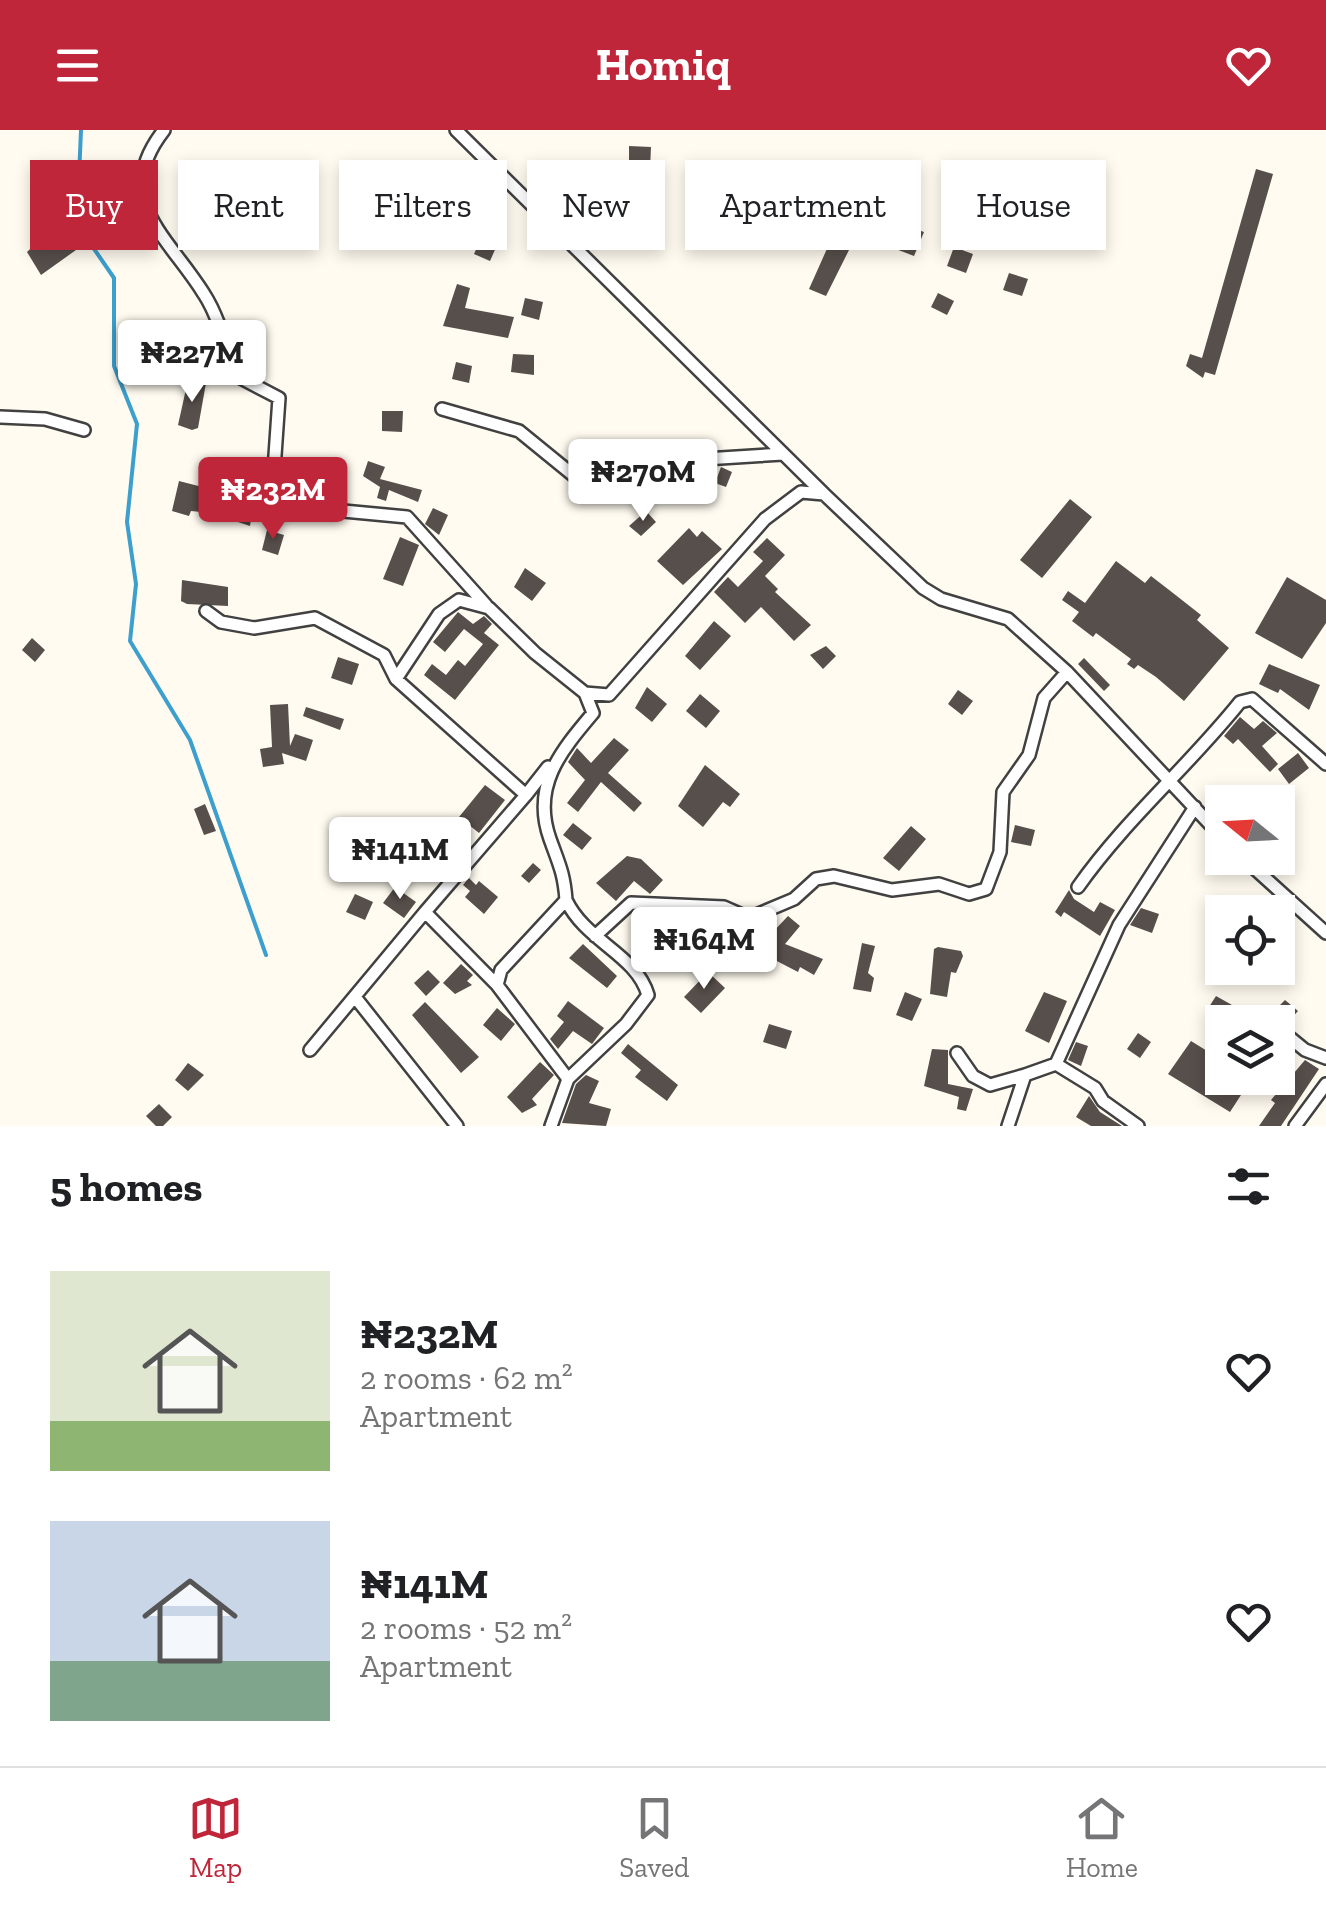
<!DOCTYPE html>
<html lang="en">
<head>
<meta charset="utf-8">
<style>
	body { margin:0; font-family:"Zilla Slab",serif; background:#f2f2f2; color:#202124; height:100vh; display:flex; flex-direction:column; font-size:38px; white-space:nowrap }
	* { box-sizing:border-box; margin:0 }
	p { font-size:32px; color:#757577 }
	.icon { flex:none; width:55px; height:55px; fill:none; stroke:currentColor; stroke-width:2; stroke-linecap:round; stroke-linejoin:round }
	.map { position:relative; height:996px; overflow:hidden }
	.side { display:flex; flex-direction:column; background:#fff; flex:1 }
	.side>* { flex:none }
	.banner { position:absolute; left:30px; top:30px; width:1268px; height:90px; display:flex; gap:20px }
	.needle { width:65px; rotate:288deg }
	.tools { position:absolute; left:1205px; top:655px; display:grid; gap:20px }
	.tools a { display:grid; place-items:center; width:90px; height:90px; border-radius:0px; background:#fff; box-shadow:0 5px 15px #0003; font-size:50px }
	.price { position:absolute; translate:-50% -85px; padding:0 22px; border-radius:10px; background:#fff; color:#222; font-size:32px; line-height:65px; filter:drop-shadow(0 2px 5px #0008) }
	.price::after { content:''; position:absolute; left:50%; top:60px; width:30px; height:22px; margin-left:-15px; background:inherit; clip-path:polygon(0 0,100% 0,50% 100%) }
	.price.on { background:#bf2639; color:#fff }
	ul { padding:0; list-style:none }
	li { display:flex; align-items:center; gap:30px; height:250px; padding:0 50px }
	li span { display:grid; place-items:center; flex:none; width:280px; height:200px; border-radius:0px; color:#555 }
	li>.icon { margin-inline-start:auto }
	span .icon { width:120px; height:120px; fill:#fffc; stroke-width:1 }
	li b { font-size:42px }
	h2 { display:flex; justify-content:space-between; align-items:center; height:120px; padding:0 50px; font-size:42px }
	.chip { padding:0 35px; border-radius:0px; background:#fff; box-shadow:0 5px 15px #0003; font-size:35px; line-height:90px }
	.chip.on { background:#bf2639; color:#fff }
	header { display:flex; justify-content:space-between; align-items:center; height:130px; padding:0 50px; background:#bf2639; color:#fff; font-size:45px; font-weight:800 }
	.tab-bar { display:flex; justify-content:space-around; align-items:center; height:140px; border-top:2px solid #e0e0e0; background:#fff; font-size:28px; color:#757577 }
	.tab-bar a { display:grid; justify-items:center; gap:5px }
	.tab-bar .on { color:#bf2639 }
	.map>svg:first-child { display:block }
	.lines { fill:none; stroke-linecap:round; stroke-linejoin:round }
	.stream { stroke:#3c9fcd; stroke-width:4 }
	.building { fill:#574f4b }
	.minor-casing { stroke:#414141; stroke-width:16 }
	.minor { stroke:#fff; stroke-width:11 }
</style>
</head>
<body>
<header><svg class="icon" aria-label="menu" viewBox="0 0 24 24"><path d="M4 6h16M4 12h16M4 18h16"/></svg>Homiq<svg class="icon" aria-label="heart" viewBox="0 0 24 24"><path d="M12 20l-8-8c-3-5 5-10 8-4 3-6 11-1 8 4z"/></svg></header>
<div class="map">
<svg width="1326" height="996" viewBox="0 0 1326 996">
	<rect width="100%" height="100%" fill="#fffbf0"/>
	<g class="lines">
		<!-- stream -->
		<path class="stream" d="M 81,0 L 77,94 L 114,148 L 114,236 L 137,294 L 127,392 L 136,454 L 130,511 L 190,610 L 266,825"/>
	</g>
	<!-- building -->
	<path class="building" d="M 629,16 L 651,17 L 650,40 L 629,39 Z
		M 1256,39 L 1273,44 L 1215,245 L 1205,242 L 1203,248 L 1186,236 L 1190,224 L 1202,228 Z
		M 113,69 L 114,74 L 127,70 L 131,85 L 107,93 L 101,73 Z
		M 846,76 L 864,81 L 857,104 L 836,98 Z
		M 58,92 L 76,120 L 41,145 L 27,122 Z
		M 897,92 L 924,102 L 914,126 L 888,116 Z
		M 482,106 L 498,113 L 490,131 L 474,124 Z
		M 830,112 L 849,120 L 826,166 L 809,159 Z
		M 954,117 L 973,124 L 966,143 L 947,136 Z
		M 1009,143 L 1028,149 L 1022,166 L 1003,160 Z
		M 457,154 L 470,158 L 465,178 L 514,187 L 508,208 L 443,196 Z
		M 938,163 L 954,171 L 947,185 L 931,177 Z
		M 525,168 L 543,172 L 539,190 L 521,185 Z
		M 513,224 L 534,225 L 534,245 L 511,242 Z
		M 456,232 L 472,236 L 469,253 L 452,249 Z
		M 188,250 L 206,253 L 198,298 L 192,300 L 178,295 Z
		M 382,281 L 403,281 L 402,302 L 382,301 Z
		M 368,331 L 385,337 L 380,349 L 422,360 L 418,372 L 389,360 L 386,371 L 377,368 L 380,357 L 363,346 Z
		M 721,337 L 732,342 L 726,357 L 715,353 Z
		M 179,351 L 210,359 L 209,366 L 253,376 L 250,396 L 211,383 L 191,381 L 189,386 L 172,381 Z
		M 1070,369 L 1092,387 L 1042,448 L 1020,430 Z
		M 433,378 L 448,385 L 439,405 L 425,394 Z
		M 646,381 L 656,392 L 641,406 L 629,396 Z
		M 689,398 L 697,407 L 702,401 L 722,419 L 683,455 L 657,431 Z
		M 267,400 L 284,405 L 278,425 L 262,420 Z
		M 400,407 L 419,415 L 403,456 L 383,449 Z
		M 767,408 L 785,425 L 765,446 L 778,459 L 775,462 L 811,495 L 794,511 L 761,477 L 745,493 L 714,462 L 728,447 L 738,457 L 763,431 L 753,422 Z
		M 1116,431 L 1145,453 L 1151,446 L 1173,463 L 1201,485 L 1197,490 L 1229,518 L 1184,571 L 1156,547 L 1138,535 L 1134,539 L 1127,534 L 1131,529 L 1096,503 L 1093,507 L 1072,491 L 1079,482 L 1062,470 L 1068,461 L 1085,473 Z
		M 525,438 L 546,453 L 532,471 L 514,457 Z
		M 1287,447 L 1326,470 L 1326,493 L 1302,529 L 1255,503 Z
		M 182,450 L 228,457 L 228,476 L 187,474 L 181,471 Z
		M 458,482 L 473,494 L 484,486 L 492,494 L 484,503 L 499,515 L 455,570 L 424,545 L 432,534 L 446,545 L 458,530 L 465,536 L 483,514 L 464,499 L 445,522 L 433,512 Z
		M 714,491 L 731,506 L 700,540 L 685,526 Z
		M 32,508 L 45,520 L 35,532 L 22,520 Z
		M 826,516 L 836,526 L 823,539 L 810,525 Z
		M 338,527 L 359,534 L 352,555 L 331,548 Z
		M 1084,528 L 1110,555 L 1104,561 L 1078,534 Z
		M 1269,534 L 1320,555 L 1309,580 L 1280,559 L 1278,563 L 1259,554 Z
		M 647,557 L 667,574 L 652,592 L 635,578 Z
		M 958,560 L 973,571 L 962,585 L 948,574 Z
		M 700,564 L 720,581 L 706,598 L 686,581 Z
		M 288,574 L 290,616 L 295,604 L 313,610 L 306,631 L 282,623 L 284,634 L 263,637 L 260,619 L 272,617 L 270,575 Z
		M 306,577 L 344,589 L 340,600 L 303,586 Z
		M 1240,587 L 1254,599 L 1263,591 L 1277,603 L 1262,616 L 1278,634 L 1270,642 L 1238,609 L 1233,614 L 1224,606 Z
		M 614,608 L 629,620 L 608,643 L 642,673 L 634,682 L 601,652 L 578,682 L 567,673 L 585,650 L 568,632 L 577,618 L 591,633 Z
		M 1298,623 L 1309,638 L 1289,654 L 1278,639 Z
		M 705,635 L 740,664 L 730,677 L 723,672 L 703,697 L 678,676 Z
		M 485,655 L 505,670 L 479,703 L 459,687 Z
		M 205,674 L 216,701 L 204,705 L 194,679 Z
		M 573,693 L 592,708 L 582,720 L 563,705 Z
		M 1015,695 L 1035,700 L 1031,716 L 1011,712 Z
		M 911,696 L 926,709 L 899,741 L 883,728 Z
		M 627,726 L 641,729 L 663,750 L 650,764 L 634,751 L 616,771 L 596,753 Z
		M 533,733 L 541,740 L 529,753 L 521,746 Z
		M 469,748 L 476,755 L 479,751 L 498,767 L 484,784 L 465,767 L 470,761 L 463,755 Z
		M 395,757 L 416,772 L 404,788 L 383,773 Z
		M 1069,760 L 1074,769 L 1094,782 L 1100,772 L 1115,780 L 1100,806 L 1064,782 L 1061,787 L 1055,782 Z
		M 355,764 L 373,772 L 365,790 L 346,782 Z
		M 1141,778 L 1159,784 L 1152,803 L 1130,795 Z
		M 788,786 L 800,796 L 785,814 L 823,829 L 814,845 L 800,837 L 798,842 L 773,829 L 770,833 L 755,821 Z
		M 862,813 L 875,816 L 868,843 L 874,848 L 871,862 L 853,859 Z
		M 583,814 L 617,846 L 607,858 L 569,828 Z
		M 938,817 L 961,821 L 963,826 L 956,843 L 951,842 L 947,867 L 930,864 L 934,819 Z
		M 461,834 L 473,845 L 467,851 L 472,855 L 455,864 L 443,853 Z
		M 428,840 L 440,852 L 426,866 L 414,853 Z
		M 708,842 L 725,858 L 701,883 L 684,867 Z
		M 905,862 L 922,869 L 912,891 L 896,885 Z
		M 1044,862 L 1067,871 L 1049,913 L 1025,901 Z
		M 1216,866 L 1232,875 L 1223,889 L 1207,880 Z
		M 1285,870 L 1298,881 L 1289,891 L 1276,879 Z
		M 568,871 L 604,898 L 592,914 L 573,901 L 558,919 L 550,909 L 564,892 L 557,886 Z
		M 425,872 L 479,927 L 461,943 L 412,885 Z
		M 497,878 L 515,894 L 501,911 L 483,895 Z
		M 769,894 L 792,901 L 786,919 L 763,912 Z
		M 1138,903 L 1151,912 L 1140,928 L 1127,919 Z
		M 1222,907 L 1222,948 L 1252,948 L 1230,982 L 1168,944 L 1191,911 L 1212,924 Z
		M 1076,912 L 1088,916 L 1081,936 L 1068,930 Z
		M 628,914 L 678,955 L 667,971 L 635,947 L 641,940 L 621,923 Z
		M 932,919 L 948,920 L 948,954 L 973,959 L 966,981 L 957,979 L 959,967 L 924,956 Z
		M 1305,930 L 1319,939 L 1281,996 L 1259,996 L 1275,973 L 1271,970 Z
		M 540,932 L 554,945 L 532,969 L 537,975 L 522,983 L 507,967 Z
		M 188,933 L 204,945 L 188,961 L 175,950 Z
		M 586,945 L 599,951 L 589,973 L 611,979 L 606,996 L 562,993 L 576,954 Z
		M 1089,966 L 1100,982 L 1122,996 L 1091,996 L 1076,987 Z
		M 159,974 L 172,987 L 163,996 L 156,996 L 146,986 Z"/>
	<g class="lines">
		<defs>
			<path id="minor" d="M 164,0 C 110,69 168,106 204,164 C 219,187 226,218 235,245 L 279,268 L 273,354 L 280,375 L 407,387 L 486,475
				M 456,0 L 824,364
				M 442,279 L 519,301 L 573,345 L 626,350 L 705,329 L 783,324
				M 0,287 L 45,289 L 84,300
				M 206,481 L 221,492 L 254,498 L 315,488 L 384,525 L 396,549
				M 526,665 L 548,637
				M 1243,728 L 1326,803
				M 1078,757 C 1126,689 1188,637 1240,572 L 1252,569 L 1326,634
				M 566,770 C 586,812 636,824 648,865 L 626,894 L 568,949
				M 595,806 L 631,773 L 724,777 L 749,788 L 794,769 L 816,749 L 834,746 L 892,760 L 939,754 L 969,764 L 986,759 L 1000,722 L 1003,662 L 1029,625 L 1044,568 L 1067,542
				M 497,855 L 501,840 L 566,770 C 564,743 559,734 550,709 C 531,656 561,621 593,583 L 585,563 L 609,565 L 765,389 L 801,362 L 824,364 L 923,458 L 941,469 L 1008,489 L 1067,542 L 1222,707
				M 355,867 L 457,996
				M 1237,887 L 1256,892
				M 1278,898 L 1305,920 L 1326,928
				M 310,920 L 425,782
				M 957,923 L 973,946 L 990,955 L 1025,945
				M 1056,934 L 1095,958 L 1103,971 L 1138,996
				M 551,996 L 568,949 L 497,855 L 425,782 L 526,665 L 396,549 L 439,484 L 459,470 L 489,478 L 535,523 L 585,563
				M 1008,996 L 1025,945 L 1056,934 L 1119,795 L 1195,677
				M 1295,996 L 1326,954"/>
		</defs>
		<!-- minor casing -->
		<use href="#minor" class="minor-casing"/>
		<!-- minor -->
		<use href="#minor" class="minor"/>
	</g>
</svg>
<div class="tools">
<a><svg class="needle" viewBox="-14 -14 28 28"><path d="M0-13l5 13h-10z" fill="#e53935"/><path d="M0 13l5-13h-10z" fill="#757577"/></svg></a>
<a><svg class="icon" aria-label="locate" viewBox="0 0 24 24"><circle cx="12" cy="12" r="6"/><path d="M12 2v4M12 18v4M2 12h4M18 12h4"/></svg></a>
<a><svg class="icon" aria-label="layers" viewBox="0 0 24 24"><path d="M12 4l9 5-9 5-9-5zM3 14l9 5 9-5"/></svg></a>
</div>
<b class="price" style="left:192px;top:275px">₦227M</b>
<b class="price" style="left:643px;top:394px">₦270M</b>
<b class="price on" style="left:273px;top:412px">₦232M</b>
<b class="price" style="left:400px;top:772px">₦141M</b>
<b class="price" style="left:704px;top:862px">₦164M</b>
<div class="banner">
<a class="chip on">Buy</a>
<a class="chip">Rent</a>
<a class="chip">Filters</a>
<a class="chip">New</a>
<a class="chip">Apartment</a>
<a class="chip">House</a>
</div>
</div>
<section class="side">
<h2>5 homes<svg class="icon" aria-label="filters" viewBox="0 0 24 24"><path d="M4 7h16M4 17h16"/><circle cx="9" cy="7" r="2"/><circle cx="15" cy="17" r="2"/></svg></h2>
<ul>
<li><span style="background:linear-gradient(#dfe7d0 75%,#8fb573 0)"><svg class="icon" aria-label="home" viewBox="0 0 24 24"><path d="M3 11l9-7 9 7M6 9v11h12V9"/></svg></span><div><b>₦232M</b><p>2 rooms · 62 m²</p><p>Apartment</p></div><svg class="icon" aria-label="heart" viewBox="0 0 24 24"><path d="M12 20l-8-8c-3-5 5-10 8-4 3-6 11-1 8 4z"/></svg></li>
<li><span style="background:linear-gradient(#c9d6e8 70%,#7fa58c 0)"><svg class="icon" aria-label="home" viewBox="0 0 24 24"><path d="M3 11l9-7 9 7M6 9v11h12V9"/></svg></span><div><b>₦141M</b><p>2 rooms · 52 m²</p><p>Apartment</p></div><svg class="icon" aria-label="heart" viewBox="0 0 24 24"><path d="M12 20l-8-8c-3-5 5-10 8-4 3-6 11-1 8 4z"/></svg></li>
</ul>
</section>
<nav class="tab-bar">
<a class="on"><svg class="icon" aria-label="map" viewBox="0 0 24 24"><path d="M3 6l6-2 6 2 6-2v14l-6 2-6-2-6 2zM9 4v14M15 6v14"/></svg>Map</a>
<a><svg class="icon" aria-label="saved" viewBox="0 0 24 24"><path d="M7 4h10v16l-5-4-5 4z"/></svg>Saved</a>
<a><svg class="icon" aria-label="home" viewBox="0 0 24 24"><path d="M3 11l9-7 9 7M6 9v11h12V9"/></svg>Home</a>
</nav>
</body>
</html>
